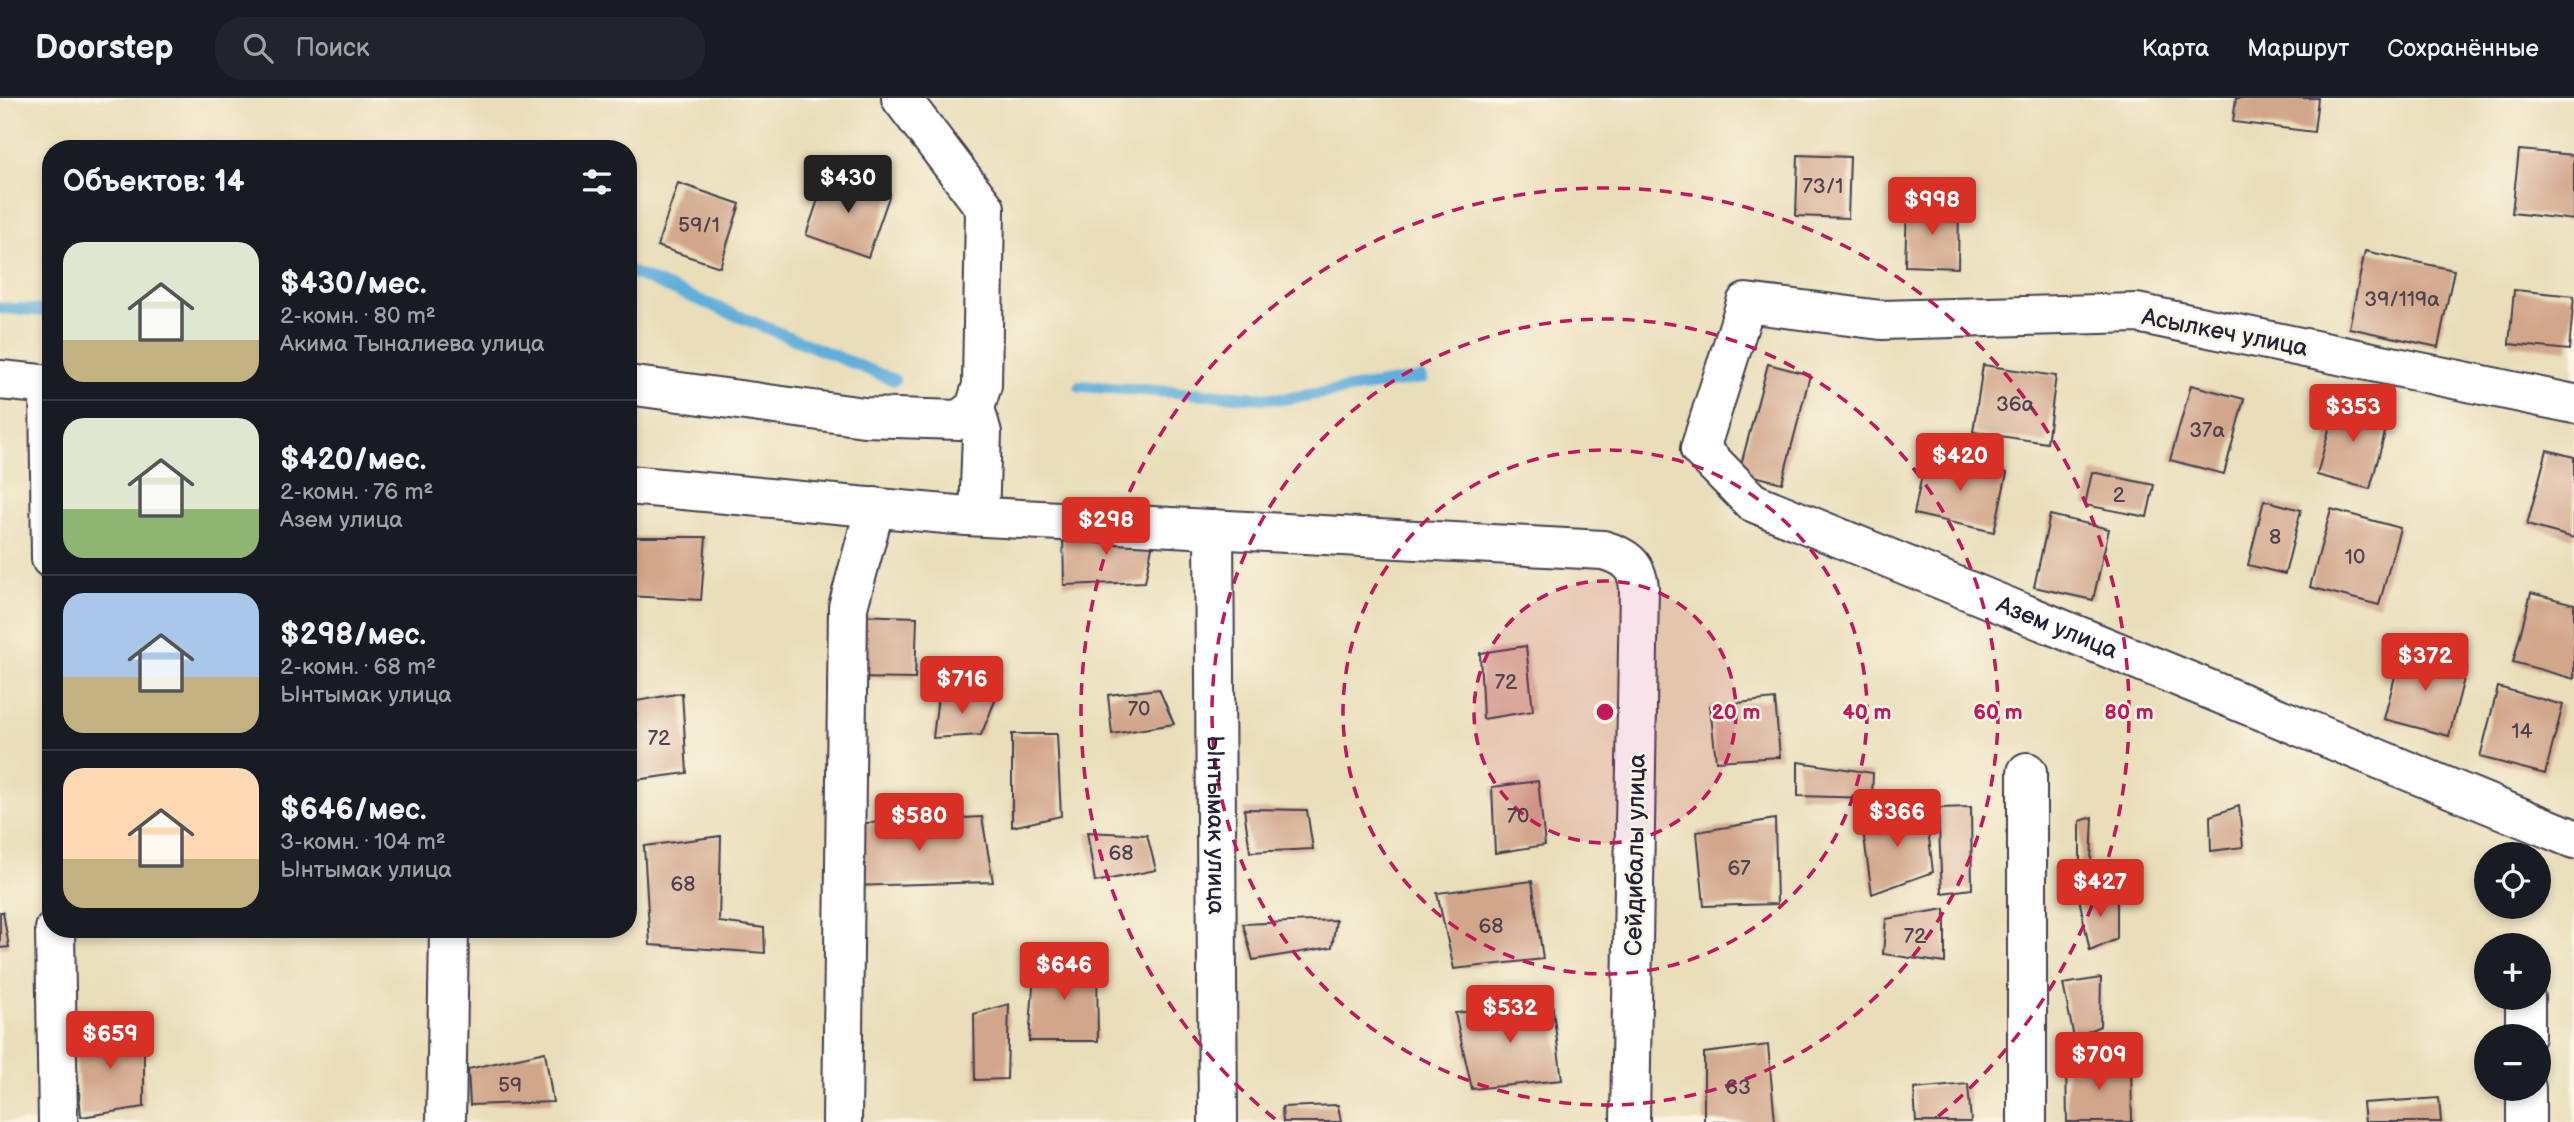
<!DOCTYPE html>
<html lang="ru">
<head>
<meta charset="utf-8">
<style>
	body { margin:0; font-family:"Balsamiq Sans",sans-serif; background:#20242c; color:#f1f3f6; height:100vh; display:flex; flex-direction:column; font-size:26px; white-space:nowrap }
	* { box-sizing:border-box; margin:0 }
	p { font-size:23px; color:#9ea1a6 }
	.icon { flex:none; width:38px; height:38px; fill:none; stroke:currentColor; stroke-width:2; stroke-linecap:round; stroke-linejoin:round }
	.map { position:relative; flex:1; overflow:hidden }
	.side { position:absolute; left:42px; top:42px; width:595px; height:798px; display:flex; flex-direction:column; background:#171b24; border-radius:28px; box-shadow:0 4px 10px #0003 }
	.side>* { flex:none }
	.tools { position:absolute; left:2474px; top:744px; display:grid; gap:14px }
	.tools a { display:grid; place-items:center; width:77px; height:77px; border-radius:50%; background:#171b24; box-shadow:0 4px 10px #0003; font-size:35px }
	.price { position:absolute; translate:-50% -60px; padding:0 16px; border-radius:7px; background:#d93025; color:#fff; font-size:23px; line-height:46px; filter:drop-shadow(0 2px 4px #0008) }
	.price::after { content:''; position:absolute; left:50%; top:42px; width:21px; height:16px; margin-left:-10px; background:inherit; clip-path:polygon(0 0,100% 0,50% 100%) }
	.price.on { background:#222; color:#fff }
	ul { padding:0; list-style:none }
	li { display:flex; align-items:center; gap:21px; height:175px; padding:0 21px }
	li+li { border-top:2px solid #363941 }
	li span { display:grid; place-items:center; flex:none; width:196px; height:140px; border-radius:21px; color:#555 }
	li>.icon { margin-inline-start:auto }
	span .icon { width:84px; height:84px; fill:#fffc; stroke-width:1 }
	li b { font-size:30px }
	h2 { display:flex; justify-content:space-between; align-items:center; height:84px; padding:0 21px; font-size:30px }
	header { display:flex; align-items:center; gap:42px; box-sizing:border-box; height:98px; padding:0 35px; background:#171b24; border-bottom:2px solid #363941 }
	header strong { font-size:33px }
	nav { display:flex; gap:38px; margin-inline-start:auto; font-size:24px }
	.search { width:490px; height:63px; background:#20242c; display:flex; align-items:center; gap:18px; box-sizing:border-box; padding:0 24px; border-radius:28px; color:#9ea1a6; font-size:26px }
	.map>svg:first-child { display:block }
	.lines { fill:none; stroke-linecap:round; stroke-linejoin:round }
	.stream { stroke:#61aeda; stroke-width:12 }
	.building { fill:#d1a68a }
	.minor-casing { stroke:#403e4e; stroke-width:42 }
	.minor { stroke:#fff; stroke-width:38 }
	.ring { fill:none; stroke:#c2185b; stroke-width:3.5; stroke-dasharray:12 9 }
	.labels { text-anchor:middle; stroke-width:5; stroke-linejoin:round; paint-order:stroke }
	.number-label { font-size:21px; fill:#4e434f }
	.street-label { font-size:24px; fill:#22223b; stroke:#fcf5e5 }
	.centre { fill:#c2185b; stroke:#fcf5e5; stroke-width:3.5 }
	.ring-label { font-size:21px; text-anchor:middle; font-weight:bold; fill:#c2185b; stroke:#fcf5e5; stroke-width:5; stroke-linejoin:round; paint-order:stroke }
</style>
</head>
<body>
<header>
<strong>Doorstep</strong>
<div class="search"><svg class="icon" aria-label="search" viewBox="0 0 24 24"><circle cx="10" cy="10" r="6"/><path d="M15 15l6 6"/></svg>Поиск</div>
<nav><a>Карта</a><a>Маршрут</a><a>Сохранённые</a></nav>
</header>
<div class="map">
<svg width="2574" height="1024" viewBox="0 0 2574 1024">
	<rect width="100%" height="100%" fill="#fcf5e5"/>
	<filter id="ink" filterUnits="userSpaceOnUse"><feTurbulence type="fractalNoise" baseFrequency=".0143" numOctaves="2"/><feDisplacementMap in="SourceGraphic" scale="14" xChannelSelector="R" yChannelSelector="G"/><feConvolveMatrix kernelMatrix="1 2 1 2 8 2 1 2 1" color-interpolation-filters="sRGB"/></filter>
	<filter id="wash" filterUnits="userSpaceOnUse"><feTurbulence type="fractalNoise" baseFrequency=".00686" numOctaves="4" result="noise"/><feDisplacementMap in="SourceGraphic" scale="28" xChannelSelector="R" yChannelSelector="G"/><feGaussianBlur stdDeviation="1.57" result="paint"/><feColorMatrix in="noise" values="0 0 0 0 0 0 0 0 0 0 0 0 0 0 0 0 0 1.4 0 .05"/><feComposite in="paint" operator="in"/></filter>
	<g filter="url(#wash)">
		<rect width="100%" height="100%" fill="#e9deb9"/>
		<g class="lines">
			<!-- stream -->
			<path class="stream" d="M 628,173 L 894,282
				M 0,210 L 51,213
				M 1080,288 L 1283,301 L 1422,280"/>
		</g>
		<g id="blocks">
			<!-- building -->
			<path class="building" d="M 2236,0 L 2318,0 L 2314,34 L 2233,24 Z
				M 2519,52 L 2574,57 L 2574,122 L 2512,115 Z
				M 1798,57 L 1850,59 L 1848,120 L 1796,118 Z
				M 827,75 L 890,96 L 868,159 L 806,137 Z
				M 678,85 L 740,106 L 720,169 L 657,148 Z
				M 1907,107 L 1959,109 L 1958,170 L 1905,168 Z
				M 2365,153 L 2454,172 L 2438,249 L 2349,230 Z
				M 2514,192 L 2574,198 L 2569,252 L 2509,246 Z
				M 1768,266 L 1810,277 L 1782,385 L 1739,374 Z
				M 1983,267 L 2056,278 L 2047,345 L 1973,334 Z
				M 2191,287 L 2244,301 L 2224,376 L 2170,362 Z
				M 2337,301 L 2390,316 L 2370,391 L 2317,377 Z
				M 2547,352 L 2574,359 L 2574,440 L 2527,427 Z
				M 1926,357 L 2007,375 L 1994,434 L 1914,416 Z
				M 2092,374 L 2154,387 L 2147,419 L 2085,407 Z
				M 2264,402 L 2301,412 L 2285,476 L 2248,467 Z
				M 2331,411 L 2400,430 L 2379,507 L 2310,489 Z
				M 2050,417 L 2109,431 L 2093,502 L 2034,489 Z
				M 1063,433 L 1155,434 L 1145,484 L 1064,487 Z
				M 628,439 L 706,439 L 701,502 L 628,498 Z
				M 2531,495 L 2574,506 L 2574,581 L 2513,564 Z
				M 856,517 L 917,519 L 915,581 L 853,580 Z
				M 1526,548 L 1533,613 L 1483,621 L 1480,555 Z
				M 2402,551 L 2467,569 L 2449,638 L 2384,621 Z
				M 2498,589 L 2563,607 L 2545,676 L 2480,659 Z
				M 1159,591 L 1174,626 L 1112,636 L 1108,597 Z
				M 682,595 L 687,675 L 635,682 L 631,604 Z
				M 938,598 L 997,598 L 981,637 L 933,640 Z
				M 1775,601 L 1780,659 L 1716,663 L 1710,608 Z
				M 1012,636 L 1057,636 L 1061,718 L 1012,729 Z
				M 1798,664 L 1873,675 L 1872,700 L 1798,698 Z
				M 1538,683 L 1545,747 L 1495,755 L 1492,689 Z
				M 2239,708 L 2243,749 L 2211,753 L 2210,718 Z
				M 1971,709 L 1972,791 L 1942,795 L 1938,710 Z
				M 1244,711 L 1307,712 L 1313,751 L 1250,754 Z
				M 1926,714 L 1933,774 L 1872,796 L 1861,719 Z
				M 982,719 L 993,784 L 850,788 L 847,726 Z
				M 2093,719 L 2091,764 L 2080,767 L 2080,723 Z
				M 1775,721 L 1777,806 L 1704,808 L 1697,734 Z
				M 1087,734 L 1147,737 L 1156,772 L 1095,784 Z
				M 721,738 L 719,824 L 764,830 L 765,855 L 650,847 L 644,748 Z
				M 1532,783 L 1543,861 L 1454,871 L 1437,795 Z
				M 2117,793 L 2117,841 L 2090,853 L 2079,800 Z
				M 1945,811 L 1945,865 L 1883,856 L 1886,821 Z
				M 0,814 L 3,814 L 9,849 L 0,850 Z
				M 1336,822 L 1332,849 L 1253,862 L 1243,826 Z
				M 1035,861 L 1097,868 L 1098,943 L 1029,943 Z
				M 2101,880 L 2100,928 L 2074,940 L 2063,886 Z
				M 1552,904 L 1562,982 L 1472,991 L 1455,915 Z
				M 1009,906 L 1007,981 L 975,982 L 974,916 Z
				M 144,932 L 144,1009 L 81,1019 L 74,933 Z
				M 1768,947 L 1775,1024 L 1704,1024 L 1704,955 Z
				M 545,954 L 553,1004 L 470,1007 L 468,971 Z
				M 2066,964 L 2131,964 L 2132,1024 L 2067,1024 Z
				M 1968,986 L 1971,1024 L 1916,1024 L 1914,991 Z
				M 2439,1000 L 2441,1024 L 2365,1024 L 2363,1005 Z
				M 1338,1007 L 1341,1024 L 1283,1024 L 1282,1009 Z"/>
		</g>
	</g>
	<g filter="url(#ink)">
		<use href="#blocks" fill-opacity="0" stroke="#403e4e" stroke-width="2"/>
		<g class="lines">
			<defs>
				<g id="minor">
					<path d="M 0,282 L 51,287"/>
					<path d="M 49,287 L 51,461"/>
					<path d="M 628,287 L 864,319 L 959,322 L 975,310 L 982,287 L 985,110 L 901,0"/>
					<path id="s1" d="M 2574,306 L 2137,215 L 1881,222 L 1746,205 L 1700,351 L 1752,404 L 2574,741"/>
					<path d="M 975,310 L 982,335 L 979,418"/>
					<path d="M 628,387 L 967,418 L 1603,452 C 1625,458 1637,467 1639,490 L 1630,1024"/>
					<path id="s2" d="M 1214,431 L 1218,1024"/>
					<path d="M 55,831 L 58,1024"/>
					<path d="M 2525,900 L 2525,938"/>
					<path d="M 2526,990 L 2526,1024"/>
					<path d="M 446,1024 L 449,831"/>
					<path d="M 842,1024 L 848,509 L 875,409"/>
					<path d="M 2027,1024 L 2027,674"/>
				</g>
			</defs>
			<!-- minor casing -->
			<use href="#minor" class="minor-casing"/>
			<!-- minor -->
			<use href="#minor" class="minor"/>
		</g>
	</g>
	<!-- distance rings -->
	<circle cx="1605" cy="614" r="131" fill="#c2185b" fill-opacity=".12"/>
	<g class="ring">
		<circle cx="1605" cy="614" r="131"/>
		<circle cx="1605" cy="614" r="262"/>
		<circle cx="1605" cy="614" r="393"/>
		<path d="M1275 1021A524 524 0 1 1 1935 1021"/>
	</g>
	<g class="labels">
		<!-- number labels -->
		<g class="number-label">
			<text x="1823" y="95">73/1</text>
			<text x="699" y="134">59/1</text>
			<text x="2402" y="208">39/119а</text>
			<text x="2015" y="313">36а</text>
			<text x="2207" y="339">37а</text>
			<text x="2119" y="404">2</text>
			<text x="2275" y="446">8</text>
			<text x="2355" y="466">10</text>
			<text x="1506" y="591">72</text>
			<text x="1139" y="618">70</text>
			<text x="2522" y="640">14</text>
			<text x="659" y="647">72</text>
			<text x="1518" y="725">70</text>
			<text x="1121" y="762">68</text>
			<text x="1739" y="777">67</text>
			<text x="683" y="793">68</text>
			<text x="1491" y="835">68</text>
			<text x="1915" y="845">72</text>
			<text x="510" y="994">59</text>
			<text x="1738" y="996">63</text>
		</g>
		<!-- street labels -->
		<g class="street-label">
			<text transform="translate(2225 234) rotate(11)" y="8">Асылкеч улица</text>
			<text dy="8" stroke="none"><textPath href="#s1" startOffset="1396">Азем улица</textPath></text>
			<text dy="8" stroke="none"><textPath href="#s2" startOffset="296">Ынтымак улица</textPath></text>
			<text transform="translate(1635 757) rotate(-89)" y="8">Сейдибалы улица</text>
		</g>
	</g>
	<circle cx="1605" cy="614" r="10" class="centre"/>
	<g class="ring-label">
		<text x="1736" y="621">20 m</text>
		<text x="1867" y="621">40 m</text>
		<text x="1998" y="621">60 m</text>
		<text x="2129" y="621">80 m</text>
	</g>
</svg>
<div class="tools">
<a><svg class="icon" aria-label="locate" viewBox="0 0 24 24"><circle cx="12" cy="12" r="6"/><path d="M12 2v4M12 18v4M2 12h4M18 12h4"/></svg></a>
<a>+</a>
<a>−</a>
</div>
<b class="price on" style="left:848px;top:117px">$430</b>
<b class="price" style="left:1932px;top:139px">$998</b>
<b class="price" style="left:2353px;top:346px">$353</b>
<b class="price" style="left:1960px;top:395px">$420</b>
<b class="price" style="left:1106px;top:459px">$298</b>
<b class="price" style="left:2425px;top:595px">$372</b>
<b class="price" style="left:962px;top:618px">$716</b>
<b class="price" style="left:1897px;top:751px">$366</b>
<b class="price" style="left:919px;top:755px">$580</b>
<b class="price" style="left:2100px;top:821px">$427</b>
<b class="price" style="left:1064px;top:904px">$646</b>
<b class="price" style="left:1510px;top:947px">$532</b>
<b class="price" style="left:110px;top:973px">$659</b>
<b class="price" style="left:2099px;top:994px">$709</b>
<section class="side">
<h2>Объектов: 14<svg class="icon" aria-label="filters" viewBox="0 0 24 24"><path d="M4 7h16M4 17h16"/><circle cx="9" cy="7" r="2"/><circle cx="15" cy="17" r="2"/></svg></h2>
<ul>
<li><span style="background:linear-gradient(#dfe7d0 70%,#c2b280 0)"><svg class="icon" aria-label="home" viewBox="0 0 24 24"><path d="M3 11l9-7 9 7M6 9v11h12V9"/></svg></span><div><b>$430/мес.</b><p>2-комн. · 80 m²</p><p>Акима Тыналиева улица</p></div></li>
<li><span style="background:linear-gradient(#dfe7d0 65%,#8fb573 0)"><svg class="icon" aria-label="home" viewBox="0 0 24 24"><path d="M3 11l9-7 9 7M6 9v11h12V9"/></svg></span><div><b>$420/мес.</b><p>2-комн. · 76 m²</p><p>Азем улица</p></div></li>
<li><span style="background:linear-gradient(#a9c7e8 60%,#c2b280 0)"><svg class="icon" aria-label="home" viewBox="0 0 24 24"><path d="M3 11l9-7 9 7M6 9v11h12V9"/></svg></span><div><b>$298/мес.</b><p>2-комн. · 68 m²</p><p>Ынтымак улица</p></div></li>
<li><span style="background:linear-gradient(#ffd9b3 65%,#c2b280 0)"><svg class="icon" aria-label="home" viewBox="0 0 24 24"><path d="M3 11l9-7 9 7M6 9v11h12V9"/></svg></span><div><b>$646/мес.</b><p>3-комн. · 104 m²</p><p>Ынтымак улица</p></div></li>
</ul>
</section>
</div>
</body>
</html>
